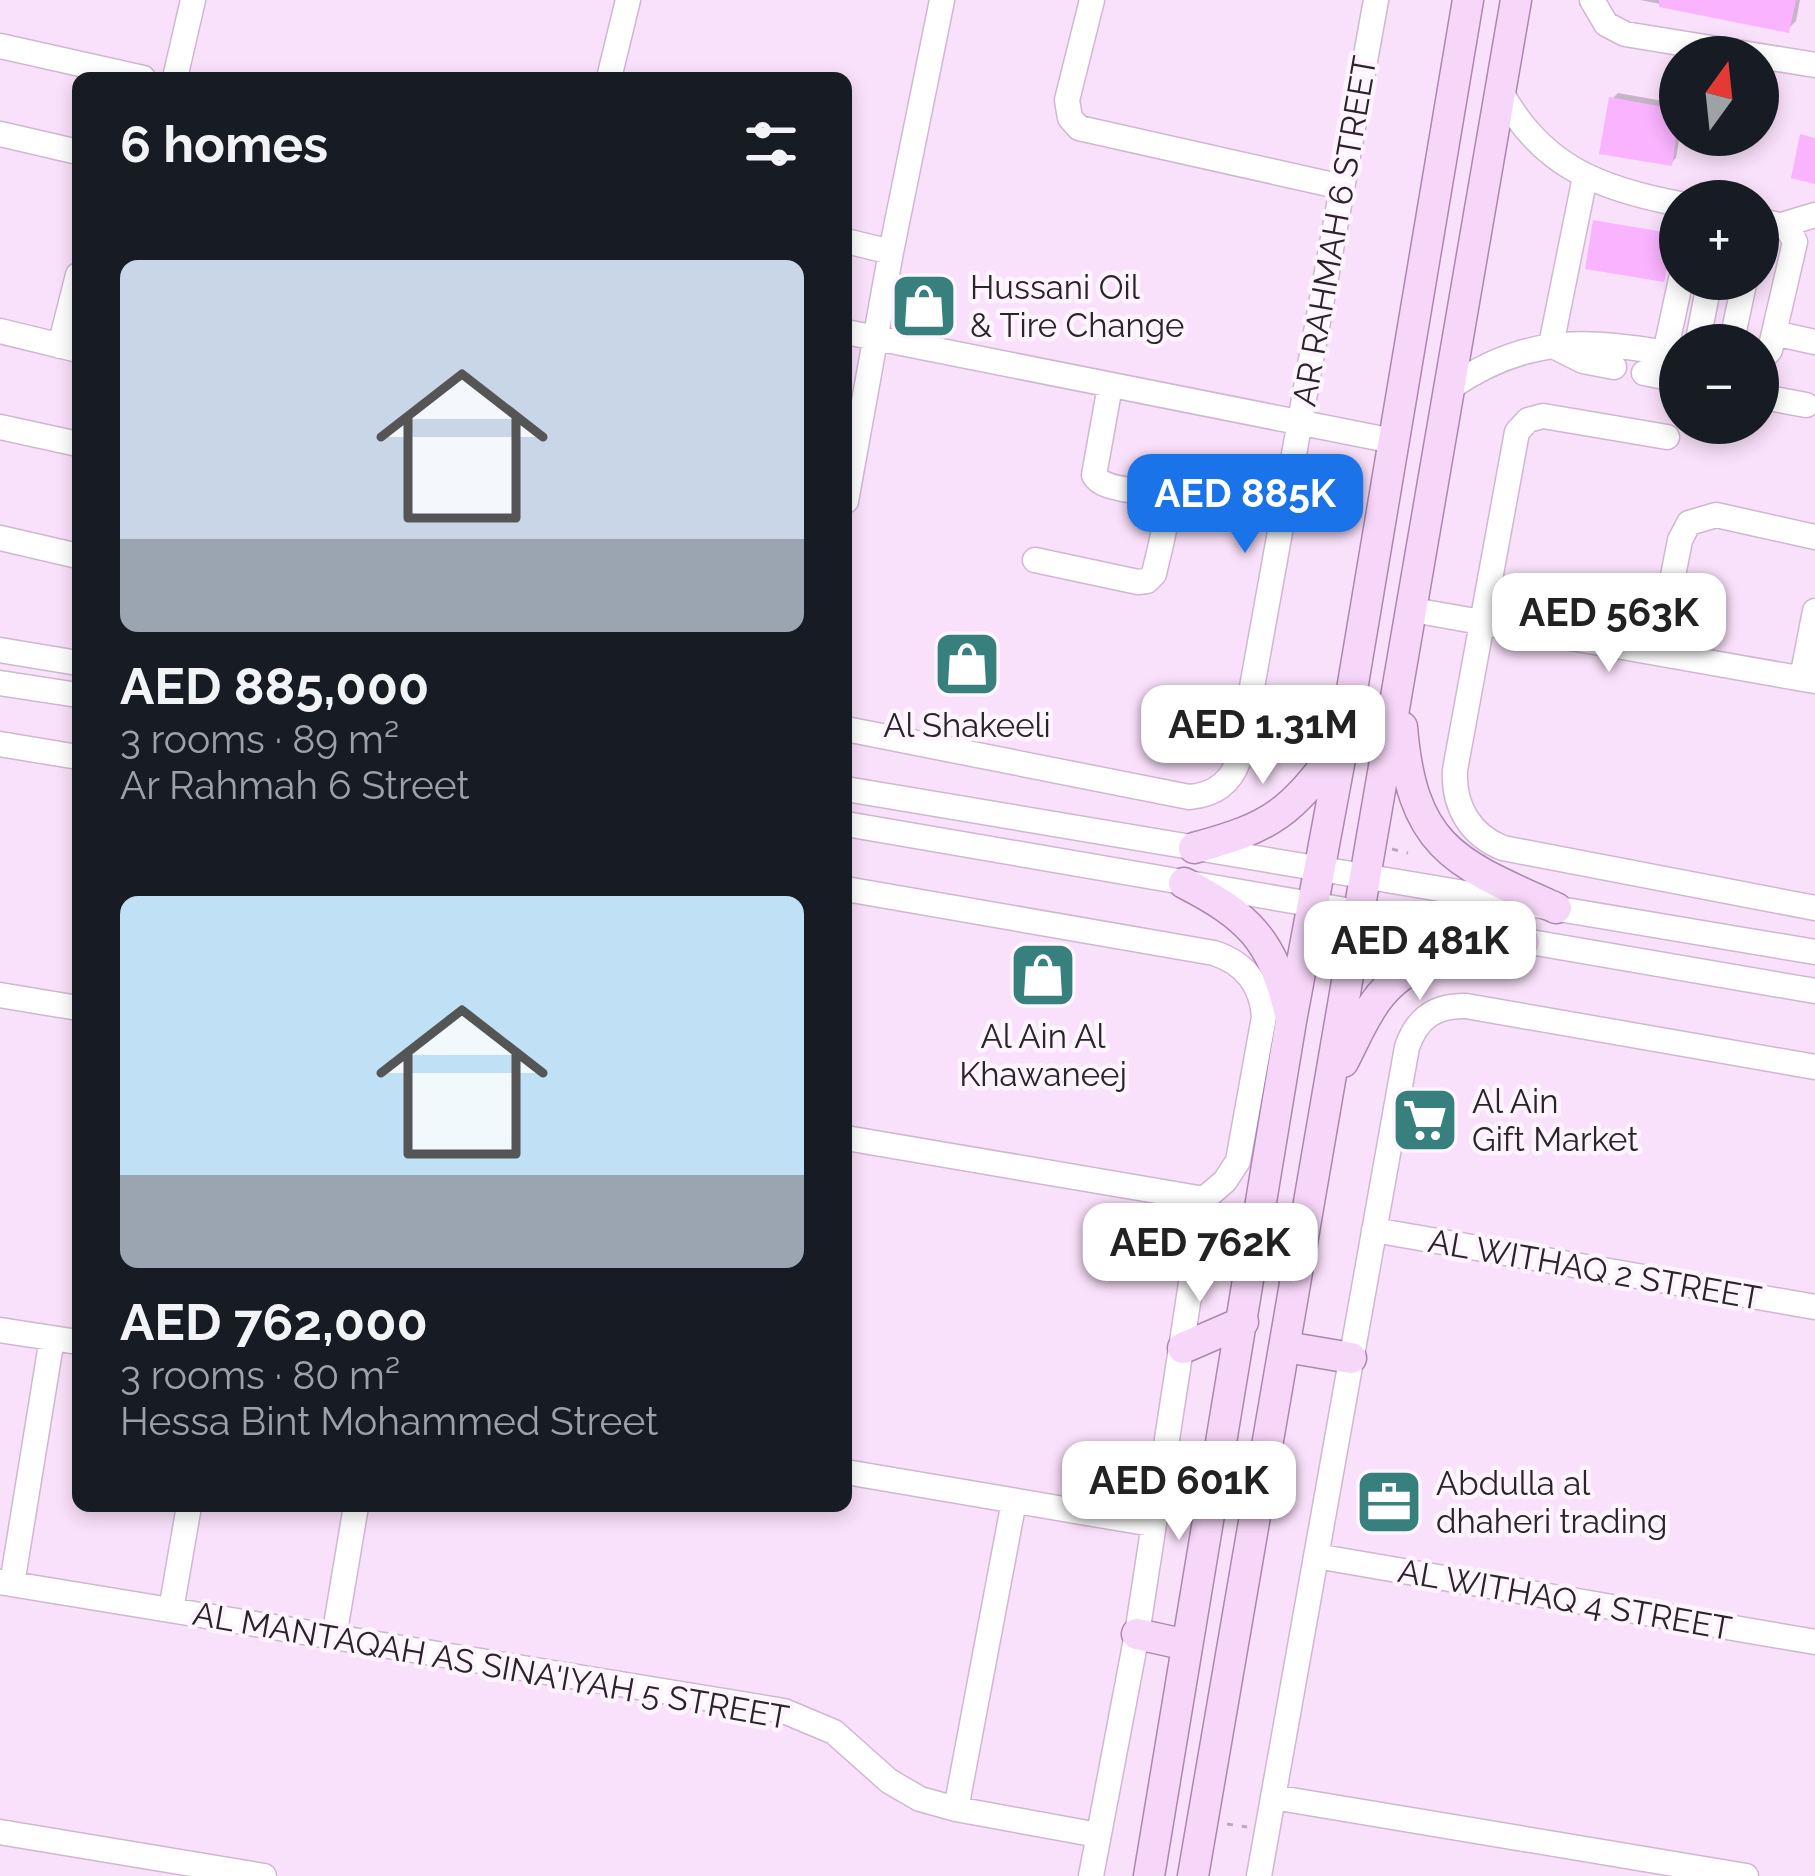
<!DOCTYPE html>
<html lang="en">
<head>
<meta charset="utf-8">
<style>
	body { margin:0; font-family:Raleway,sans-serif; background:#242831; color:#f1f3f6; height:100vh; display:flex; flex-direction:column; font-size:45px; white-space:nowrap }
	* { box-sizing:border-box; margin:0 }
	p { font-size:39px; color:#9ea1a6 }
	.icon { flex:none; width:66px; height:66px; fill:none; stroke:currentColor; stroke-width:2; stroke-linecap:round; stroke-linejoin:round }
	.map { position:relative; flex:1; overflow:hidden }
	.side { position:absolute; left:72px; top:72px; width:780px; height:1440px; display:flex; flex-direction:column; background:#171b24; border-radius:18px; box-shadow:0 6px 18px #0003 }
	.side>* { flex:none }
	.needle { width:78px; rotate:15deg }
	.tools { position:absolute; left:1659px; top:36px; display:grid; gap:24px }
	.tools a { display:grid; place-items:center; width:120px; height:120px; border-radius:50%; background:#171b24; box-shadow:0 6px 18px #0003; font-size:60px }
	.price { position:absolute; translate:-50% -102px; padding:0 27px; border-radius:24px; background:#fff; color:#222; font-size:39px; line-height:78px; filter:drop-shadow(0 3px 6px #0008) }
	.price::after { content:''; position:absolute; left:50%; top:72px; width:36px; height:27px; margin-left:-18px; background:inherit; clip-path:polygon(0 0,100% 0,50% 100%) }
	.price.selected { background:#1a73e8; color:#fff }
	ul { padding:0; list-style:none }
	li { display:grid; align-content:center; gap:24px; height:636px; padding:0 48px }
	li span { display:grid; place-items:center; height:372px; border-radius:18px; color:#555 }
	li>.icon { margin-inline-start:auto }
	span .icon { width:216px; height:216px; fill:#fffc; stroke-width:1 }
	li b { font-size:51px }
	h2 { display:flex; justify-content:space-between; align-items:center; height:144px; padding:0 48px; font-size:51px }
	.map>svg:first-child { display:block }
	.shadow { fill:#0003 }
	.building { fill:#fab3ff }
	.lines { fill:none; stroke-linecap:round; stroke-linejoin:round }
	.minor-casing { stroke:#d0b7d1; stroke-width:27 }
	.major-casing { stroke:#ac87af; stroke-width:33 }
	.path { stroke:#bba7bc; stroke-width:3; stroke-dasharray:6 9; stroke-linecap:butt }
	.minor { stroke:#fff; stroke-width:24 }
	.major { stroke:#f7d7f9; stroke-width:30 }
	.labels { text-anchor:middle; stroke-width:9; stroke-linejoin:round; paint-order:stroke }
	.street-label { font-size:33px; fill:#2b222c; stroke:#fef4fe }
	.poi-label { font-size:33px; fill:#2b222c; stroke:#fef4fe; text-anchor:start }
</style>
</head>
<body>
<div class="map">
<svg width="1815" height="1876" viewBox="0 0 1815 1876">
	<rect width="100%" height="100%" fill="#fae1fb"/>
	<!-- shadow -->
	<path class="shadow" d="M 1640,0 L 1800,0 L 1796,21 L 1788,29 Z
		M 1618,93 L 1680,104 L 1680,135 L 1676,158 L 1671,163 L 1612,99 Z"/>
	<!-- building -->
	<path class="building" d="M 1659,0 L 1796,0 L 1789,33 L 1659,7 Z
		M 1609,97 L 1680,110 L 1672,166 L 1599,154 Z
		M 1800,134 L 1815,138 L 1815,184 L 1791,178 Z
		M 1593,220 L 1675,234 L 1664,282 L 1585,269 Z"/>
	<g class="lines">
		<defs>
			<path id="minor" d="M 1092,0 L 1067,100 L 1070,118 L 1079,128 L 1342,187
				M 1592,0 L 1606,24 L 1625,34 L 1815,65
				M 0,46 L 143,78
				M 175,78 L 193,0
				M 609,78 L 628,0
				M 1500,90 C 1540,166 1600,189 1680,204
				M 0,134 L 78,152
				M 1585,177 L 1551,345 L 1583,361 L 1614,367
				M 1758,220 L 1787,227 L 1795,242 L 1770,350 L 1758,363
				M 1782,225 L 1815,215
				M 846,241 L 891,252
				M 0,331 L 78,350
				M 846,332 L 1393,441
				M 1774,333 L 1815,342
				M 1697,345 L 1710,279
				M 1731,345 L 1745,279
				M 60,346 L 78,275
				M 1665,353 L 1681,279
				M 1644,373 L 1680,380
				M 1450,388 C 1528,333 1590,340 1680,355
				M 1758,396 L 1806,405
				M 0,427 L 78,444
				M 1667,437 L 1543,416 L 1528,420 L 1517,432 L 1455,770 C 1453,806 1470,835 1503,848 L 1815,908
				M 846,501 L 891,252 L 942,0
				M 0,538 L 78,556
				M 1035,560 L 1138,582 L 1147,581 L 1154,574 C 1158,555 1165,533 1166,514 C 1167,482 1107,498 1094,475 L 1110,386
				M 1413,610 L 1815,681
				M 0,650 L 78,663
				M 1658,653 L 1680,540 L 1689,523 L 1716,515 L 1815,537
				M 1802,678 L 1815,611
				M 0,683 L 78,695
				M 846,729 L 1189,797 C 1214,795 1231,783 1239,759 L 1376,0
				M 0,744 L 78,757
				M 846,789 L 1815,952
				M 846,824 L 1815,991
				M 846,889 L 1214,953 C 1245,963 1262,985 1264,1017 L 1238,1161 L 1225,1181 L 1204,1199 L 1137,1634 L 1091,1876
				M 0,995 L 78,1008
				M 846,1138 L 1204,1199
				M 1374,1230 L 1815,1307
				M 0,1330 L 78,1342
				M 846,1472 L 1152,1524
				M 1316,1556 L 1815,1642
				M 0,1582 L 784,1711 L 834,1732 L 889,1781 L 920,1799 L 956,1809 L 1098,1835
				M 12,1584 L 52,1338
				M 171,1610 L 189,1506
				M 334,1637 L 356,1506
				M 1273,1797 L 1746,1876
				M 956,1809 L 1014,1501
				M 0,1832 L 264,1876
				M 1259,1876 L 1407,1047 C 1417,1018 1435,1005 1466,1006 L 1815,1067"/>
			<path id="major" d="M 1402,727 C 1412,848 1455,863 1556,908
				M 1194,848 C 1275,826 1289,813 1339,748
				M 1184,883 C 1248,916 1272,939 1289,1011
				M 1343,1062 C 1352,1045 1359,1028 1369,1012 C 1403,952 1464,952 1524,942
				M 1286,1347 L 1351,1358
				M 1183,1348 L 1243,1322
				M 1137,1634 L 1187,1645
				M 1149,1876 L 1291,1021 L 1343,743 L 1468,0
				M 1193,1876 L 1516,0"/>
		</defs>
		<!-- minor casing -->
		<use href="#minor" class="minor-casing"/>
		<!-- major casing -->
		<use href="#major" class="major-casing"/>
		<!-- path -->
		<path class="path" d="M 1392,849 L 1408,853
			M 1227,1824 L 1247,1827"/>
		<!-- minor -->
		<use href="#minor" class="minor"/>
		<!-- major -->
		<use href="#major" class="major"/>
	</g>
	<!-- icons -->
	<defs>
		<symbol id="shop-square" viewBox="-11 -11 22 22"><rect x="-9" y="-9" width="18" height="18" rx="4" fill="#38807e" stroke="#fef4fe"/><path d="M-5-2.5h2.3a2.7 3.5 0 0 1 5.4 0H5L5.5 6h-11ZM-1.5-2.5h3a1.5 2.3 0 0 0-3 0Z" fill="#fff"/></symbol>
		<symbol id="supermarket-square" viewBox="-11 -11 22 22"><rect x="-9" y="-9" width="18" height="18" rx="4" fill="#38807e" stroke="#fef4fe"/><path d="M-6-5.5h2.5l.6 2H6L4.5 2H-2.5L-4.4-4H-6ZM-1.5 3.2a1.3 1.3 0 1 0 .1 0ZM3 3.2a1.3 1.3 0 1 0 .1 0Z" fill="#fff"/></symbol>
		<symbol id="office-square" viewBox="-11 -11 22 22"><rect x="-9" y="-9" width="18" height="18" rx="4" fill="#38807e" stroke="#fef4fe"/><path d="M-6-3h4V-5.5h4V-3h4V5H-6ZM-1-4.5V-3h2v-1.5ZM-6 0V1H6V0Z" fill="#fff"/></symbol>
	</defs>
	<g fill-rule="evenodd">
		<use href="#shop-square" x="886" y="268" width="76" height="76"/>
		<use href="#shop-square" x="929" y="626" width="76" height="76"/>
		<use href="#shop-square" x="1005" y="937" width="76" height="76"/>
		<use href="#supermarket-square" x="1387" y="1082" width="76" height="76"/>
		<use href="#office-square" x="1351" y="1464" width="76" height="76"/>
	</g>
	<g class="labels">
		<!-- street labels -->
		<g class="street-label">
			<text transform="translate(1334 231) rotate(-80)" y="12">AR RAHMAH 6 STREET</text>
			<text transform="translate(1595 1269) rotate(10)" y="12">AL WITHAQ 2 STREET</text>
			<text transform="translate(1565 1599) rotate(10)" y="12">AL WITHAQ 4 STREET</text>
			<text transform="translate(491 1665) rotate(10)" y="12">AL MANTAQAH AS SINA'IYAH 5 STREET</text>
		</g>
		<!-- poi labels -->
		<g class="poi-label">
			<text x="970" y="299">Hussani Oil<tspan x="970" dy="38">&amp; Tire Change</tspan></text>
			<text x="967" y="737" text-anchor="middle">Al Shakeeli</text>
			<text x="1043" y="1048" text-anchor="middle">Al Ain Al<tspan x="1043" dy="38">Khawaneej</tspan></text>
			<text x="1472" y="1113">Al Ain<tspan x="1472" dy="38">Gift Market</tspan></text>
			<text x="1436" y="1495">Abdulla al<tspan x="1436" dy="38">dhaheri trading</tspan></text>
		</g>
	</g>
</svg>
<div class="tools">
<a><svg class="needle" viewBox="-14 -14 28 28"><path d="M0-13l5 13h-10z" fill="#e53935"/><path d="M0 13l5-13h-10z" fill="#9ea1a6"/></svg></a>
<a>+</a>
<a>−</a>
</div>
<b class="price selected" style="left:1245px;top:556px">AED 885K</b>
<b class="price" style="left:1609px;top:675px">AED 563K</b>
<b class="price" style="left:1263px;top:787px">AED 1.31M</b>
<b class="price" style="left:1420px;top:1003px">AED 481K</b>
<b class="price" style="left:1200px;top:1305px">AED 762K</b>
<b class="price" style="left:1179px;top:1543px">AED 601K</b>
<section class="side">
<h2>6 homes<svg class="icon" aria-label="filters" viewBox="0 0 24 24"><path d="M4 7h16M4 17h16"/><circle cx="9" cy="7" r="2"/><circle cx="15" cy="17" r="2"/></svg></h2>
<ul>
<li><span style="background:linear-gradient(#c9d6e8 75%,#9aa5b1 0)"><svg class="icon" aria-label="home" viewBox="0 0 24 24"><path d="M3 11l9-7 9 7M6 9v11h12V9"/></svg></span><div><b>AED 885,000</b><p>3 rooms · 89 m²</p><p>Ar Rahmah 6 Street</p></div></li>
<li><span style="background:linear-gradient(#bfe0f5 75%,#9aa5b1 0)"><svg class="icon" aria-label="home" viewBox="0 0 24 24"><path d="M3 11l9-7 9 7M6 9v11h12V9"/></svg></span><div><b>AED 762,000</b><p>3 rooms · 80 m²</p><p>Hessa Bint Mohammed Street</p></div></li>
</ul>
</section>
</div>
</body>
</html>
